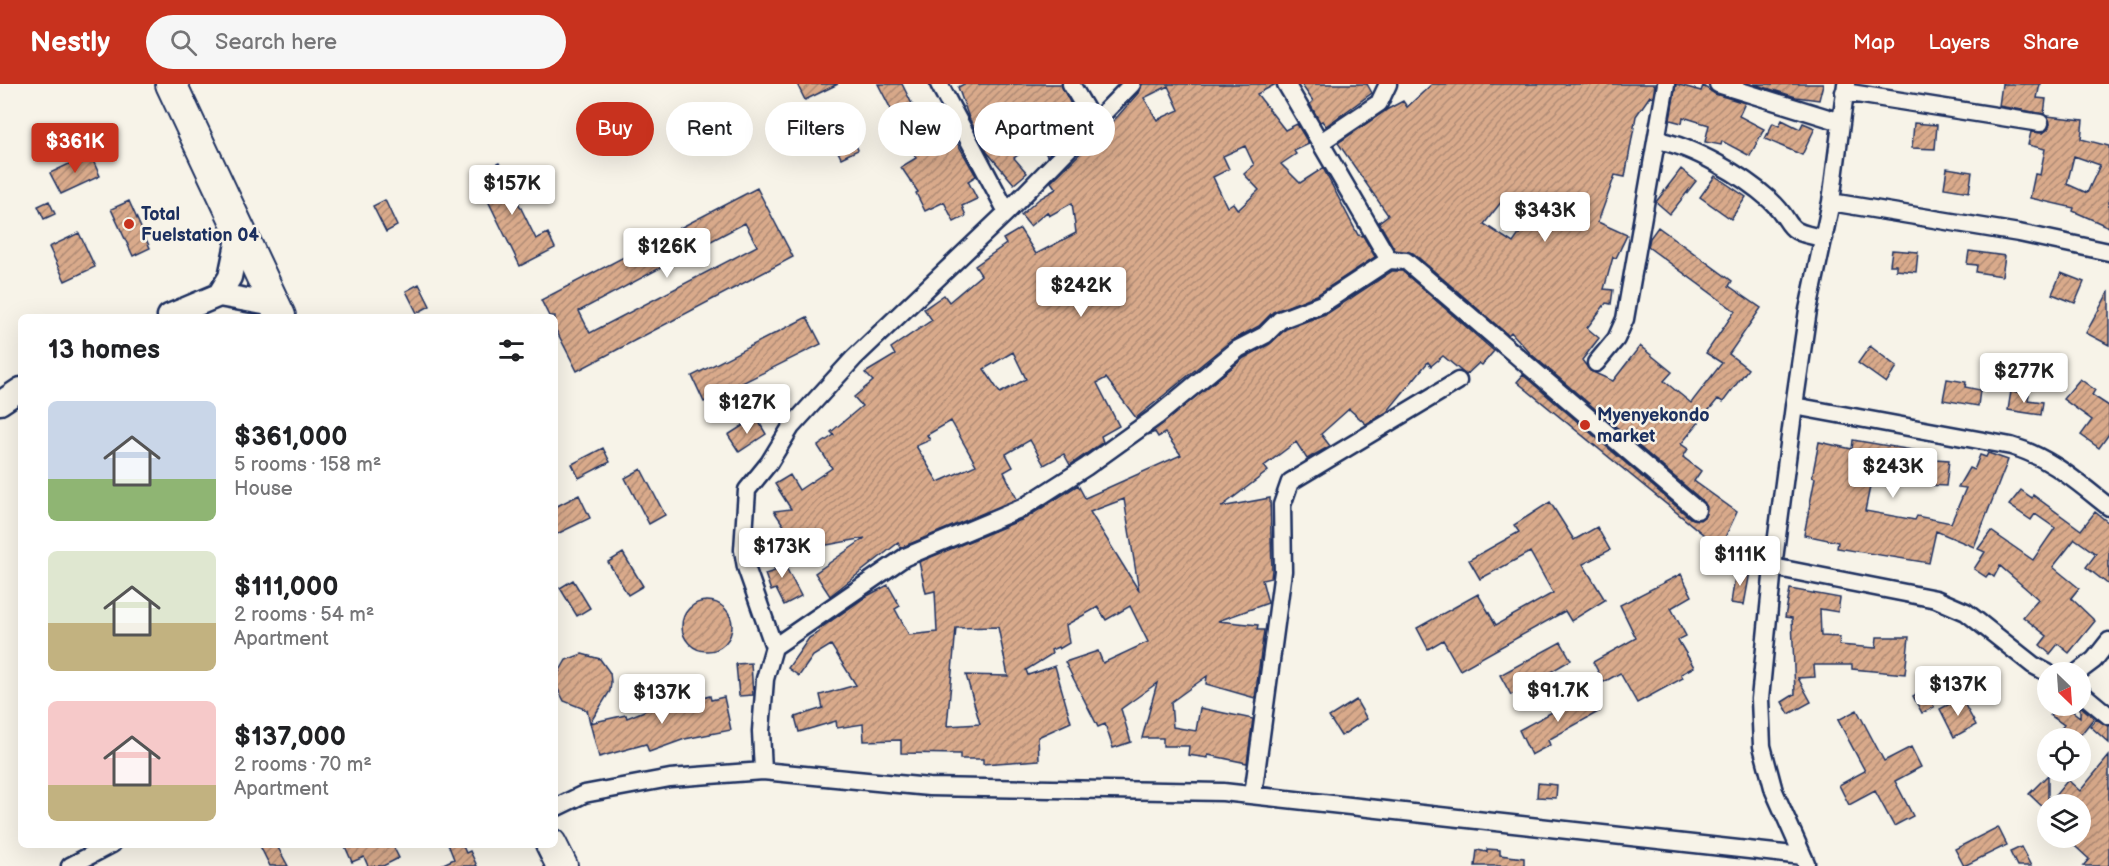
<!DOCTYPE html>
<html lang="en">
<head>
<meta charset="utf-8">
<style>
	body { margin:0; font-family:"Balsamiq Sans",sans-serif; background:#f6f6f6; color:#202124; height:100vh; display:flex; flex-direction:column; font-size:22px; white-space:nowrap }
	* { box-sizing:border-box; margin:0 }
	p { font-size:20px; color:#757577 }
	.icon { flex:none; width:33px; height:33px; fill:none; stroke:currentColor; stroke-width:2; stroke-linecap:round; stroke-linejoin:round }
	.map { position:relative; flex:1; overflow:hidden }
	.drawer { position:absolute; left:18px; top:230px; width:540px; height:534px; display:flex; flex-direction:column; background:#fff; border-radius:9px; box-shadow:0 6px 24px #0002 }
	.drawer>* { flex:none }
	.guide { position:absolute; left:576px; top:18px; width:570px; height:54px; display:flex; gap:12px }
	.needle { width:39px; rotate:155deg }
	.fabs { position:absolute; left:2037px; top:578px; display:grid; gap:12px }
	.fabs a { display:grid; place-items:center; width:54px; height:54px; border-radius:50%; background:#fff; box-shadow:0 6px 24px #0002; font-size:30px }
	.price { position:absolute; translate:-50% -51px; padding:0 14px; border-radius:6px; background:#fff; color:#222; font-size:20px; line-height:39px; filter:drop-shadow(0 2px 3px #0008) }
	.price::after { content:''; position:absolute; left:50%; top:36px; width:18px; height:14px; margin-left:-9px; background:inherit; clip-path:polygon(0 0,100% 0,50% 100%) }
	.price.on { background:#c8321e; color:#fff }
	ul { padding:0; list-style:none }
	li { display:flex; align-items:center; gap:18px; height:150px; padding:0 30px }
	li span { display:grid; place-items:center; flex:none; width:168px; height:120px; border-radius:9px; color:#555 }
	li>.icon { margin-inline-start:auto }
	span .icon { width:72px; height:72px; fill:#fffc; stroke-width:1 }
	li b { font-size:26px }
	h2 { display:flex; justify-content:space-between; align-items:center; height:72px; padding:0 30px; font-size:26px }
	.pill { padding:0 21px; border-radius:27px; background:#fff; box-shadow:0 6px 24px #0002; font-size:21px; line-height:54px }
	.pill.on { background:#c8321e; color:#fff }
	header { display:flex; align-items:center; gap:36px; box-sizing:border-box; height:84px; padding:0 30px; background:#c8321e; color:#fff }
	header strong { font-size:28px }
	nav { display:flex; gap:33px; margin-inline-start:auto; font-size:21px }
	.search { width:420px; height:54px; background:#f6f6f6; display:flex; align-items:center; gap:15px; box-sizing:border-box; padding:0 21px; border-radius:33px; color:#757577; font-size:22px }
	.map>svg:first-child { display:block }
	.building { fill:url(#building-hatch); stroke:#1b2f5e; stroke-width:1.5; fill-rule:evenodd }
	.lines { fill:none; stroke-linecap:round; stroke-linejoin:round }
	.street-casing { stroke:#1b2f5e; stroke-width:21 }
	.secondary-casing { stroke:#1b2f5e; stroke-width:27 }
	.highway-casing { stroke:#1b2f5e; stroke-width:34 }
	.street { stroke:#f7f3e8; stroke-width:16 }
	.secondary { stroke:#f7f3e8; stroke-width:22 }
	.highway { stroke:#f7f3e8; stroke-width:30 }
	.poi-dot { fill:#c8321e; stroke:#f7f3e8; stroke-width:2 }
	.labels { text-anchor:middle; stroke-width:5; stroke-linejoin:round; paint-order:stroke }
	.poi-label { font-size:18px; font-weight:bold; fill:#1b2f5e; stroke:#f7f3e8; text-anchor:start }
</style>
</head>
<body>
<header>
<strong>Nestly</strong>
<div class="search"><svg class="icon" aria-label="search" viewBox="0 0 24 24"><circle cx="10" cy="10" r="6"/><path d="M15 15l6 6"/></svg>Search here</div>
<nav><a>Map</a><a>Layers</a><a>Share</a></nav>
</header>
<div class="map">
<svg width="2109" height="782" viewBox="0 0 2109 782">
	<defs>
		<pattern id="building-hatch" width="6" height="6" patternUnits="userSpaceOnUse" patternTransform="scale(1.5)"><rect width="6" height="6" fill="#d9aa8b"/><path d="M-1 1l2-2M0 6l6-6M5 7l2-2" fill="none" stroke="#af8b75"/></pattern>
	</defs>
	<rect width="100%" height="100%" fill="#f7f3e8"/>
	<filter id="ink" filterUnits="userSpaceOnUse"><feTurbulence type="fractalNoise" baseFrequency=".0167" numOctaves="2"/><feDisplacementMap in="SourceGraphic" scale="12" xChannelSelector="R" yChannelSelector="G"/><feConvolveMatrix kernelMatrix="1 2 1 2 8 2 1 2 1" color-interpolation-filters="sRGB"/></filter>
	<g filter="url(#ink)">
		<!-- building -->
		<path class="building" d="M 797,0 L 838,0 L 805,16 Z
			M 878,0 L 902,0 L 926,48 L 928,47 L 938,64 L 955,55 L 976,92 L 968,97 L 977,115 L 962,122 L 966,132 L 954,138 L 944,118 L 925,127 L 916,109 L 918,108 L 901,83 L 916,74 Z
			M 964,0 L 1061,0 L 1074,27 L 1049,40 L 1059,60 L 1047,72 L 1039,56 L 1014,74 L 1027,89 L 1014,100 L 987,68 L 969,34 L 958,3 Z
			M 1142,0 L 1276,0 L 1257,10 L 1285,46 L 1297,40 L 1309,60 L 1294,67 L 1296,70 L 1281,80 L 1300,99 L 1323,84 L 1358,151 L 1363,152 L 1375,173 L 1317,211 L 1273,228 L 1259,242 L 1231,257 L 1136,334 L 1106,294 L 1097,299 L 1119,342 L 1101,352 L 1103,358 L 1070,381 L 1064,370 L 1044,381 L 1030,356 L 1006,370 L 1013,383 L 1004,388 L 1017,415 L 900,464 L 898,459 L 830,512 L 815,489 L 865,454 L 800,466 L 774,427 L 791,425 L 775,400 L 790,391 L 799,406 L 832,384 L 818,362 L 834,351 L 831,348 L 862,322 L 854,313 L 873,297 L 865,289 L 895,271 L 891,264 L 932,236 L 924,225 L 944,211 L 949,218 L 981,191 L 975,182 L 1006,160 L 1003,155 L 1020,145 L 1036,170 L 1076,149 L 1072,119 L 1049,132 L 1047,128 L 1030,142 L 1021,131 L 1039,115 L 1056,105 L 1051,98 L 1118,32 L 1140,7 ZM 1168,2 L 1179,26 L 1157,36 L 1144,14 ZM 1245,62 L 1254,81 L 1244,90 L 1259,106 L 1238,126 L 1233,119 L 1227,123 L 1213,93 L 1229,85 L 1223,72 ZM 1013,268 L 1026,295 L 1000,309 L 984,285 ZM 951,337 L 976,381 L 938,398 L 916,362 L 930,356 L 927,351 Z
			M 1301,0 L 1367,0 L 1372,9 L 1326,42 L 1322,37 L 1320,38 L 1310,20 L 1313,17 Z
			M 1432,0 L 1655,0 L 1653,13 L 1650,12 L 1636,32 L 1625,93 L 1615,91 L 1598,138 L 1627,151 L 1616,174 L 1613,173 L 1604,205 L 1613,206 L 1611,220 L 1606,219 L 1587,244 L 1599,254 L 1582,276 L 1590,287 L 1613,297 L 1640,262 L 1672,288 L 1664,297 L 1691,319 L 1722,279 L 1706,269 L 1735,227 L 1648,163 L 1650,154 L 1658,143 L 1732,197 L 1729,202 L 1761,224 L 1729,270 L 1748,285 L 1723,318 L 1718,315 L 1681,360 L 1688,365 L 1683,373 L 1701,387 L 1694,397 L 1737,428 L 1720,464 L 1517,298 L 1523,291 L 1690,434 L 1700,436 L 1705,432 L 1707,423 L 1704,418 L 1531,270 L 1511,248 L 1508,251 L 1413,169 L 1395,166 L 1379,138 L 1388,131 L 1338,59 L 1388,25 L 1403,17 L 1407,23 ZM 1502,117 L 1529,136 L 1513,159 L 1484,140 Z
			M 1676,0 L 1701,7 L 1703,2 L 1715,10 L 1745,19 L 1739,32 L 1764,45 L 1750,72 L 1722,57 L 1721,61 L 1705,58 L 1709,41 L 1683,33 L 1682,39 L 1670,36 Z
			M 1754,0 L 1823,0 L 1819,16 L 1796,13 Z
			M 2002,0 L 2040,0 L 2037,14 L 2046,15 L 2044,30 L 1999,22 Z
			M 2047,32 L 2083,36 L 2081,55 L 2109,62 L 2109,143 L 2073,127 L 2074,124 L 2030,114 L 2035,90 L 2040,91 L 2045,65 L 2028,61 L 2031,48 L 2043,49 L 2048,45 L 2050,40 ZM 2074,72 L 2100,81 L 2087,109 L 2067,100 Z
			M 1782,36 L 1800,45 L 1803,39 L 1815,44 L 1802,71 L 1765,55 L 1773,39 L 1779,42 Z
			M 1914,39 L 1937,41 L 1935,65 L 1912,64 Z
			M 850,47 L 858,66 L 841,74 L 832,55 Z
			M 90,70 L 100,92 L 61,110 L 50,89 Z
			M 499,79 L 536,155 L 548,149 L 555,164 L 520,182 L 475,90 Z
			M 1947,84 L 1972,88 L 1969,108 L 1944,104 Z
			M 1681,85 L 1696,97 L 1670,130 L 1656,118 Z
			M 1715,92 L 1746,113 L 1731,135 L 1700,113 Z
			M 757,104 L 793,173 L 577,287 L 555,244 L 555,232 L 549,232 L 541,216 ZM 745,139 L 757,162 L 590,249 L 579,227 Z
			M 385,116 L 397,142 L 386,148 L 373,122 Z
			M 49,117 L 55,130 L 44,135 L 38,122 Z
			M 129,117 L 150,164 L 133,172 L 111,125 Z
			M 79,149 L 95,183 L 65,197 L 49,163 Z
			M 1892,166 L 1918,168 L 1916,188 L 1896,186 L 1896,181 L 1890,181 Z
			M 1969,167 L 2005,172 L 2002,192 L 1976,188 L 1977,181 L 1967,180 Z
			M 1392,187 L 1402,187 L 1494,267 L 1482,281 L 1479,279 L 1466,291 L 1443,272 L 1431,282 L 1428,278 L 1387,328 L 1366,340 L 1349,325 L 1321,350 L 1330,362 L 1307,375 L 1296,358 L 1264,382 L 1268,387 L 1221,423 L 1270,414 L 1272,486 L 1271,494 L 1262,496 L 1268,519 L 1218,537 L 1258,541 L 1257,546 L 1264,546 L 1255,614 L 1206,600 L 1207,592 L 1171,618 L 1173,643 L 1196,647 L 1200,624 L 1253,635 L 1247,679 L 1208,671 L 1208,674 L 1188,671 L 1189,662 L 1163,662 L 1163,654 L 1142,654 L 1157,599 L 1121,625 L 1131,658 L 1113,664 L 1105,640 L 1098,643 L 1065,578 L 1098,567 L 1103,579 L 1148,558 L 1130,522 L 1106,536 L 1098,523 L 1066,541 L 1069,559 L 1059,565 L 1058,563 L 1051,566 L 1052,570 L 1026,586 L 1028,591 L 1055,582 L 1071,638 L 1038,653 L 1039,676 L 983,680 L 983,675 L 960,675 L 960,670 L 901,669 L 901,656 L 864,657 L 863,640 L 837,644 L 836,637 L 799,648 L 795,633 L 823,624 L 820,611 L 856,601 L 831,561 L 813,572 L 799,592 L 788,584 L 809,554 L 819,548 L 818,546 L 867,512 L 888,501 L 900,522 L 895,525 L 909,551 L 937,548 L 935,507 L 926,509 L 919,478 L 1026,434 L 1078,401 L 1085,414 L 1181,371 L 1165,349 L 1158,353 L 1155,348 L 1148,351 L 1244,274 L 1270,260 L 1286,245 L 1328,229 ZM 1124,415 L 1139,507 L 1090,428 ZM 998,543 L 1008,592 L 966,591 L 980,640 L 947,642 L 956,544 Z
			M 2061,189 L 2084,198 L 2075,219 L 2052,210 Z
			M 419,200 L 430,222 L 417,229 L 406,207 Z
			M 2109,207 L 2109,261 L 2086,249 Z
			M 807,233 L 821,260 L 704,318 L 692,292 Z
			M 1870,262 L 1897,283 L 1886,299 L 1858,279 Z
			M 1947,295 L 1966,298 L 1965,303 L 1980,306 L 1978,322 L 1943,316 Z
			M 2080,295 L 2095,306 L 2092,311 L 2109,322 L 2109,350 L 2099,364 L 2081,351 L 2092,336 L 2063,315 Z
			M 2011,307 L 2029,310 L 2028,316 L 2043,318 L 2041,331 L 2008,326 Z
			M 756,333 L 766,350 L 739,368 L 728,351 Z
			M 1853,356 L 1936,370 L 1935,375 L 1949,376 L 1946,402 L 1871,398 L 1865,427 L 1915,436 L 1917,432 L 1951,439 L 1966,404 L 1958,403 L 1969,384 L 1974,386 L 1980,371 L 1986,373 L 1988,369 L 2008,376 L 1974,463 L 1936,447 L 1929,479 L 1837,464 L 1838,458 L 1804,451 L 1815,394 L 1812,393 L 1819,358 L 1852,365 Z
			M 603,364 L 610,378 L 579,394 L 572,380 Z
			M 641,385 L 665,431 L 649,440 L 625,394 Z
			M 2021,406 L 2032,414 L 2033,411 L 2081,446 L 2095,428 L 2109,439 L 2109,501 L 2086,483 L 2096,470 L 2075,455 L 2053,483 L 2079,504 L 2071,514 L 2095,537 L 2069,569 L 2058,560 L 2050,570 L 2040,561 L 2047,552 L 2023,533 L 2038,515 L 2000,482 L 1994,493 L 1989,489 L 1986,493 L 1974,485 L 1985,468 L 1978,465 L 1991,447 L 2033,476 L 2055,444 L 2035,430 L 2031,436 L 2009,421 Z
			M 579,411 L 590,434 L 555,451 L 555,423 Z
			M 1550,418 L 1574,456 L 1597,443 L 1610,466 L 1583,480 L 1605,516 L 1571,537 L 1565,527 L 1460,586 L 1443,556 L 1428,565 L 1417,544 L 1478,510 L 1496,541 L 1553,509 L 1530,468 L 1480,495 L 1469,476 L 1519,448 L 1514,441 Z
			M 772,457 L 801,512 L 784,521 L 776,505 L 771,507 L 765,490 L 775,487 L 769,458 Z
			M 623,469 L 643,502 L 628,511 L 608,478 Z
			M 1736,486 L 1750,488 L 1744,521 L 1731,519 Z
			M 1681,490 L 1692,512 L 1671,524 L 1686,552 L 1678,556 L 1694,583 L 1681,590 L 1683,594 L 1637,619 L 1620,589 L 1604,598 L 1593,578 L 1636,554 L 1620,521 Z
			M 573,496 L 590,524 L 577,532 L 560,504 Z
			M 1790,505 L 1840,514 L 1838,528 L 1820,525 L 1821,552 L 1840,553 L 1839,561 L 1876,564 L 1877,553 L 1909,553 L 1905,590 L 1852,585 L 1852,581 L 1814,581 L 1815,593 L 1798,594 L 1811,618 L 1789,630 L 1782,618 L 1795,610 L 1792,534 L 1785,533 Z
			M682 542a25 25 0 1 1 50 0a25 25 0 1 1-50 0Z
			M 1561,558 L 1571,576 L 1511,611 L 1500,591 Z
			M 582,570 L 600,575 L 610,589 L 611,598 L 610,607 L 590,639 L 587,626 L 564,617 L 556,601 L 557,592 L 566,576 Z
			M 751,579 L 753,611 L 739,612 L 736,580 Z
			M 1925,605 L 1934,623 L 1922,629 L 1913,612 Z
			M 1589,608 L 1600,627 L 1548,656 L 1550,661 L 1531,671 L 1519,646 Z
			M 669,609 L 673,621 L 710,612 L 711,616 L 724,613 L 731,646 L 685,655 L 649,668 L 646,660 L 599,673 L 590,639 L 626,631 L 627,634 L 659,621 L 657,614 Z
			M 1961,614 L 1976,641 L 1954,653 L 1940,625 Z
			M 1356,616 L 1367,635 L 1341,652 L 1329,633 Z
			M 2057,621 L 2064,621 L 2080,633 L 2080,622 L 2094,634 L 2078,654 L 2053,654 L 2064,641 L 2050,631 Z
			M 1857,626 L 1884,677 L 1911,663 L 1921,683 L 1895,697 L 1913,732 L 1894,742 L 1875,707 L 1849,721 L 1839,701 L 1865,687 L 1838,636 Z
			M 2096,635 L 2109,642 L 2109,659 L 2090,642 Z
			M 2109,672 L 2109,782 L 2083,782 L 2089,775 L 2065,753 L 2080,753 L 2080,720 L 2048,720 L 2068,696 L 2080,707 Z
			M 2048,691 L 2048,728 L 2029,710 Z
			M 1538,699 L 1557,701 L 1556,714 L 1537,713 Z
			M 1998,743 L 2007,761 L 1964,782 L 1955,765 Z
			M 259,760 L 276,760 L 288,782 L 270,782 Z
			M 344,760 L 392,760 L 399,774 L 383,782 L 368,782 L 364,773 L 352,778 Z
			M 448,760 L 462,760 L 466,769 L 470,767 L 477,782 L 439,782 L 454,775 Z
			M 2021,763 L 2031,782 L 2017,782 L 2010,768 Z
			M 1487,765 L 1500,766 L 1500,771 L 1524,774 L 1524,782 L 1475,782 L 1477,766 L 1487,768 Z"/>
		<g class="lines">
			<defs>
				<path id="street" d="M 939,0 L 1007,128
					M 1071,0 L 1094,39
					M 1286,0 L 1389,176
					M 1718,0 L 1841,38
					M 1844,8 L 2040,39
					M 1657,56 C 1694,63 1742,91 1770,116 C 1797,140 1779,147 1824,154
					M 1321,58 L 1379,19 L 1388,0
					M 1831,118 L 2019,149 L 2109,168
					M 1596,279 L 1616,255 L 1625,235 L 1666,0
					M 1794,322 L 2011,362 C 2050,373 2077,398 2109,423
					M 1773,483 L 1936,515 L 1966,528 L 2033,581 L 2048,589
					M 774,563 L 905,473 L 1022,424 L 1086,383 L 1157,332 L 1238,265 L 1265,251 L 1280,236 L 1322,220 L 1389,176 L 1406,177 L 1697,426
					M 2078,588 L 2094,576 L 2109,557
					M 2080,608 L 2109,632
					M 763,687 L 761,647 L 765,595 L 774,563 L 746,483 L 743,466 L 747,406 L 769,379 L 791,343 L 854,274 L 1007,128 L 1132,0
					M 1253,711 L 1283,487 L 1282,421 L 1290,398 L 1458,297
					M 555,724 L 584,710 L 670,694 L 763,687 L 929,703 L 1223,708 L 1803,772
					M 1806,779 L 1774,707 L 1762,662 L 1760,615 L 1773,483 L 1794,322 L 1808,226 L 1831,118 L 1846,0
					M 70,782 L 112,760"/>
				<path id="secondary" d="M 219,211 L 230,193 L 240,145
					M 169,232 L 219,211 L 275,221
					M 0,319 L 21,305"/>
				<path id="highway" d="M 171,0 L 280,232
					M 551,760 L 562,782"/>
			</defs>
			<!-- street casing -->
			<use href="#street" class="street-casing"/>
			<!-- secondary casing -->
			<use href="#secondary" class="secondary-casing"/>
			<!-- highway casing -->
			<use href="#highway" class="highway-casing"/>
			<!-- street -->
			<use href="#street" class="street"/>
			<!-- secondary -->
			<use href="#secondary" class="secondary"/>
			<!-- highway -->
			<use href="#highway" class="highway"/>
		</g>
	</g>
	<!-- markers -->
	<g class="poi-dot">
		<circle cx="129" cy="140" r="6"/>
		<circle cx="1585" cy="341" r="6"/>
	</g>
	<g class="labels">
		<!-- poi labels -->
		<g class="poi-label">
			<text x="141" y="136">Total<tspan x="141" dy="21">Fuelstation 04</tspan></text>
			<text x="1597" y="337">Myenyekondo<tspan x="1597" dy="21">market</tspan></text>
		</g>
	</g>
</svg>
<div class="fabs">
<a><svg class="needle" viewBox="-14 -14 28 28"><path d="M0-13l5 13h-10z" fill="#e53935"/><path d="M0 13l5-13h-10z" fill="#757577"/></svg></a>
<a><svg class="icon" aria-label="locate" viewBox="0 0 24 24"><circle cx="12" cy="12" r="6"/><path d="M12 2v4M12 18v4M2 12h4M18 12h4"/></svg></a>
<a><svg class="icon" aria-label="layers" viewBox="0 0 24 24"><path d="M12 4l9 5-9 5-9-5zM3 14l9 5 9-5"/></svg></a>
</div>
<b class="price on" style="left:75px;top:90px">$361K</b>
<b class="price" style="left:512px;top:132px">$157K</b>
<b class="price" style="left:1545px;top:159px">$343K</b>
<b class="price" style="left:667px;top:195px">$126K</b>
<b class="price" style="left:1081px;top:234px">$242K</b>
<b class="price" style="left:2024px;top:320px">$277K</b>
<b class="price" style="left:747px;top:351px">$127K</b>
<b class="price" style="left:1893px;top:415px">$243K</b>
<b class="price" style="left:782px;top:495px">$173K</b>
<b class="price" style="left:1740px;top:503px">$111K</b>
<b class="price" style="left:1958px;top:633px">$137K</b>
<b class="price" style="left:1558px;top:639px">$91.7K</b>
<b class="price" style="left:662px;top:641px">$137K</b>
<div class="guide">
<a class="pill on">Buy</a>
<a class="pill">Rent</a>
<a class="pill">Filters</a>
<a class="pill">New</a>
<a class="pill">Apartment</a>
</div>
<section class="drawer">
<h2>13 homes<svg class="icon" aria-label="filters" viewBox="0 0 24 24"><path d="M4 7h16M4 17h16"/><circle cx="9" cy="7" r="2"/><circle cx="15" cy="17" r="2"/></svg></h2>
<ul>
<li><span style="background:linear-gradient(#c9d6e8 65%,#8fb573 0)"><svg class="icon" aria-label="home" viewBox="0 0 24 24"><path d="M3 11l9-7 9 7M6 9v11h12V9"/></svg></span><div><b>$361,000</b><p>5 rooms · 158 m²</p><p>House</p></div></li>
<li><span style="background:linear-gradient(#dfe7d0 60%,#c2b280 0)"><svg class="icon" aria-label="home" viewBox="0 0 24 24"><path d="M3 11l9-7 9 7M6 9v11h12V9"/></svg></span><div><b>$111,000</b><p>2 rooms · 54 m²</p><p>Apartment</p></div></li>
<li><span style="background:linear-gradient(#f6c9c9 70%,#c2b280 0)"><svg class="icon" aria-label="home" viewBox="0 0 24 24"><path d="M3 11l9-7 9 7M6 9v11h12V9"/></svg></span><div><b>$137,000</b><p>2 rooms · 70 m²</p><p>Apartment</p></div></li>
</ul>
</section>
</div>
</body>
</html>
